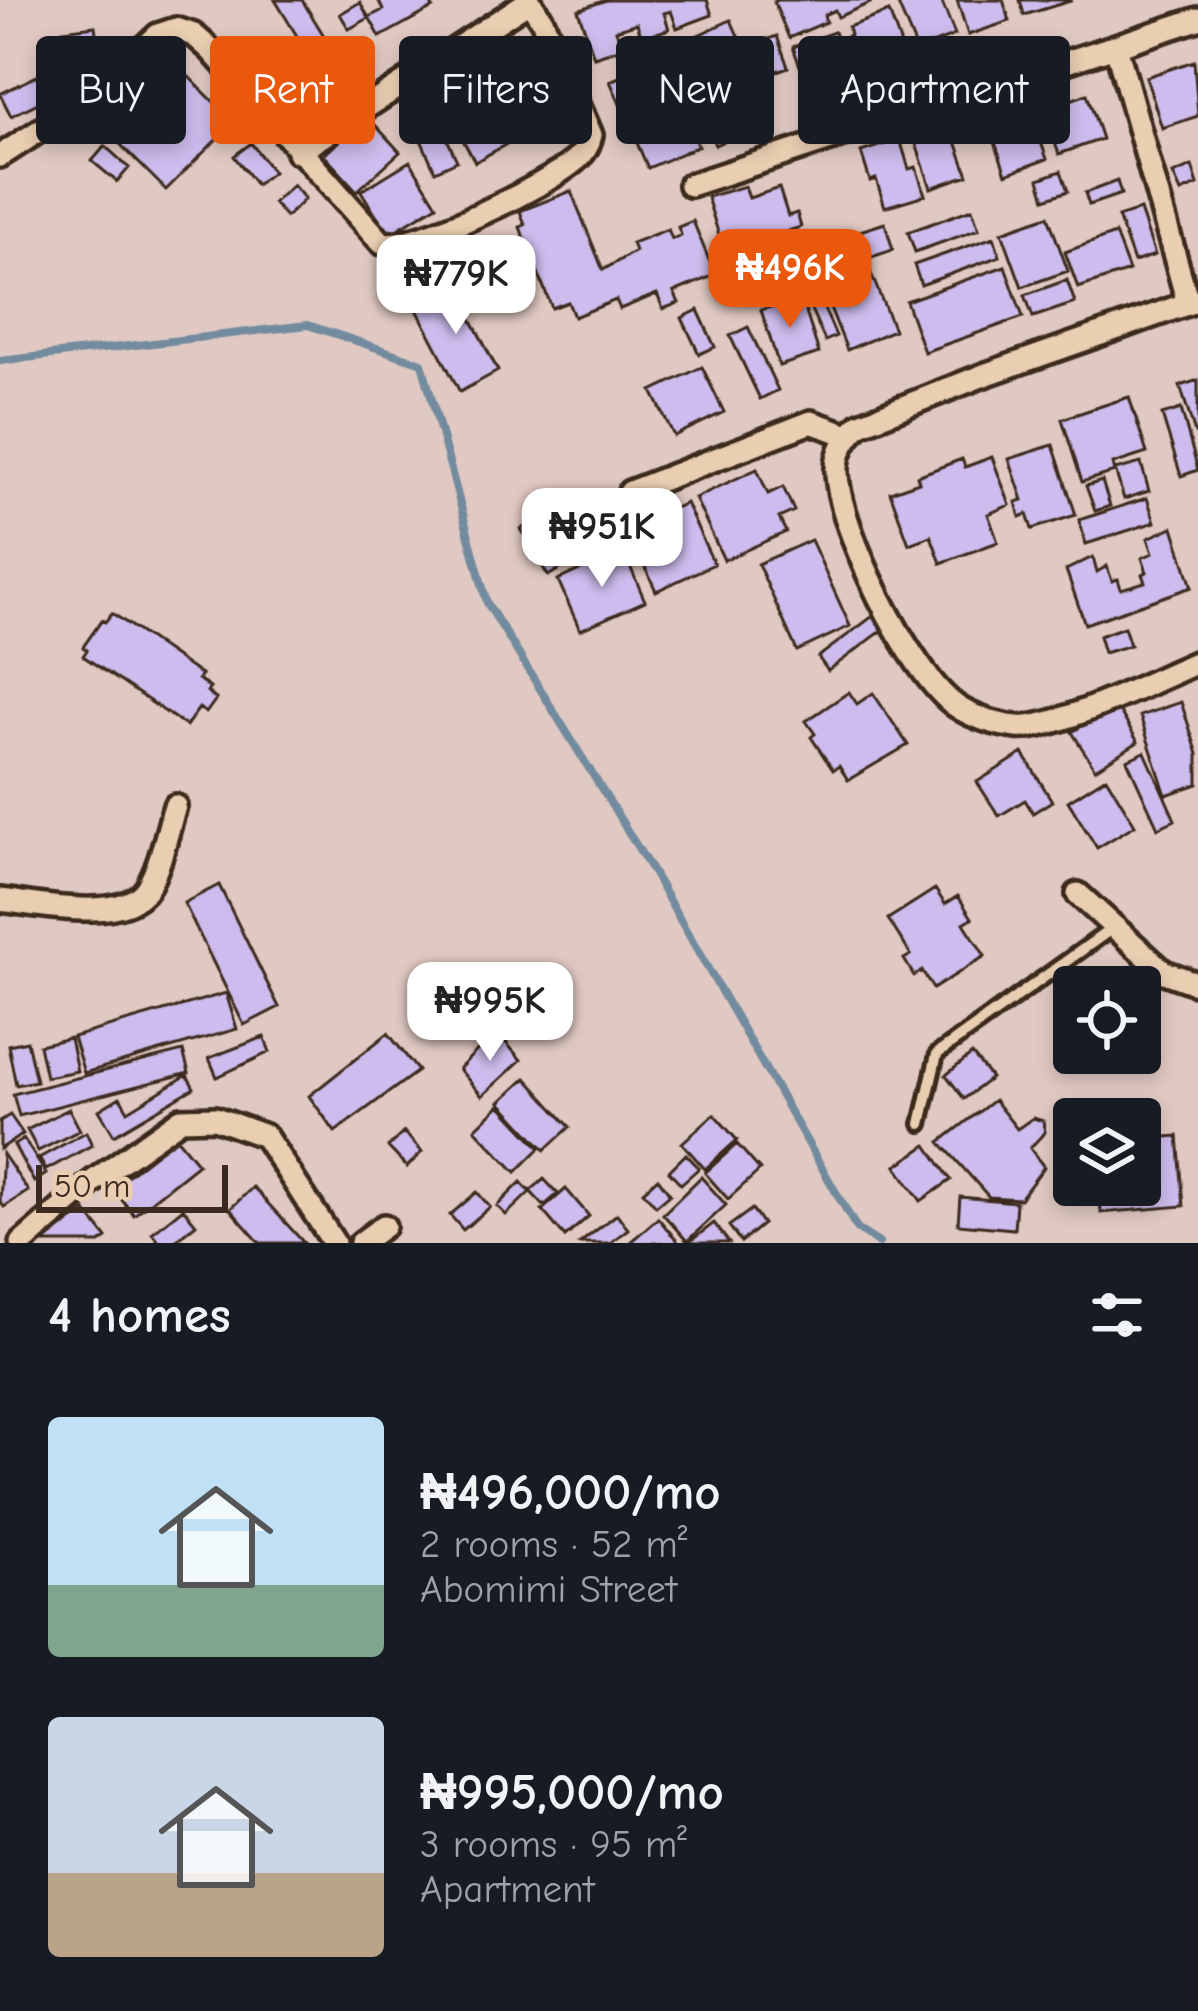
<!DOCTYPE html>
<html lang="en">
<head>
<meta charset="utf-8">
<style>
	body { margin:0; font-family:"Comic Neue",sans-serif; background:#20242c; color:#f1f3f6; height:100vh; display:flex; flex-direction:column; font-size:45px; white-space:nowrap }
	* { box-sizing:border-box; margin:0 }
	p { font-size:39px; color:#9ea1a6 }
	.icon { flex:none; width:66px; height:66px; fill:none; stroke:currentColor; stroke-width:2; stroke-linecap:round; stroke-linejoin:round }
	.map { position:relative; height:1243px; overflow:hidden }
	.drawer { display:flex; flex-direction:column; background:#171b24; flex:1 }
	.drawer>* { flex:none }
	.guide { position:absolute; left:36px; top:36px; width:1128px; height:108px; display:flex; gap:24px }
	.controls { position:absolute; left:1053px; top:966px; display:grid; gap:24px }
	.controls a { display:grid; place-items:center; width:108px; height:108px; border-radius:12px; background:#171b24; box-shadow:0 6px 18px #0003; font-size:60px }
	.scale { position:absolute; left:36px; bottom:30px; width:192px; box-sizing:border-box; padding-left:12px; border:6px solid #3b2a1e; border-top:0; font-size:33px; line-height:42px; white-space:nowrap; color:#3b2a1e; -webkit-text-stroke:9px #eaceb1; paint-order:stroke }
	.price { position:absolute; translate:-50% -102px; padding:0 27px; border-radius:24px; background:#fff; color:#222; font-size:39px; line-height:78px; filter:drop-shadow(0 3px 6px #0008) }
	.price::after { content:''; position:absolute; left:50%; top:72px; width:36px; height:27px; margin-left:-18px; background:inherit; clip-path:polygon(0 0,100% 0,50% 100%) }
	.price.current { background:#ea580c; color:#fff }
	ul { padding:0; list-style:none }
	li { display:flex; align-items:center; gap:36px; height:300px; padding:0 48px }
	li span { display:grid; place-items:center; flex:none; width:336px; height:240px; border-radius:12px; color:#555 }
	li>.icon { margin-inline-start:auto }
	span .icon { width:144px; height:144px; fill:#fffc; stroke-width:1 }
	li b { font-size:51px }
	h2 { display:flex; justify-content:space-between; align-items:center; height:144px; padding:0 48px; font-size:51px }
	.chip { padding:0 42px; border-radius:12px; background:#171b24; box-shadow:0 6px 18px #0003; font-size:42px; line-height:108px }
	.chip.current { background:#ea580c; color:#fff }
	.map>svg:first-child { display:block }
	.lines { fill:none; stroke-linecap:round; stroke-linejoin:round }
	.stream { stroke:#728b9e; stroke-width:8 }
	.building { fill:#cdbced; stroke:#3b2a1e; stroke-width:3 }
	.lane-casing { stroke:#3b2a1e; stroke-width:20 }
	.street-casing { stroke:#3b2a1e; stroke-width:30 }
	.lane { stroke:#eaceb1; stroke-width:10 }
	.street { stroke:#eaceb1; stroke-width:21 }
</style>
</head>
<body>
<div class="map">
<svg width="1198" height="1243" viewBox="0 0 1198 1243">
	<rect width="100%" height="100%" fill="#e1c9c3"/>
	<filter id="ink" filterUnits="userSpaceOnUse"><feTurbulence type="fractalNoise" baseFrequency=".00833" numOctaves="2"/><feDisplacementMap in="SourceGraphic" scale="24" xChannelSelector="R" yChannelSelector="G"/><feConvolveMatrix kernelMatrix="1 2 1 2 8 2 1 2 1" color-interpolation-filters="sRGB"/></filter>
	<g filter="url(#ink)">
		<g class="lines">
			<!-- stream -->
			<path class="stream" d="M 0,361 L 308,325 L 422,363 L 487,603 L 651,869 L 857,1229 L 879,1243"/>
		</g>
		<!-- building -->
		<path class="building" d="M 275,0 L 302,0 L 326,39 L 315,46 L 335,80 L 327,85 Z
			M 378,0 L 429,0 L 433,8 L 380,37 L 369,17 L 383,10 Z
			M 606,0 L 707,0 L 712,15 L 677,28 L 671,11 L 664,13 L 669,29 L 642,38 L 637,23 L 616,30 L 622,48 L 594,57 L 578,10 Z
			M 777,0 L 868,0 L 870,3 L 838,17 L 835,10 L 824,15 L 826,22 L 789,38 L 774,2 Z
			M 903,0 L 941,0 L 955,35 L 917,50 L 897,2 Z
			M 957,0 L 1003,0 L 1010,21 L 968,35 Z
			M 1020,0 L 1071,0 L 1071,1 L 1024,15 Z
			M 360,2 L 369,18 L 349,29 L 340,14 Z
			M 889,12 L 905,56 L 809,91 L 793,47 L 834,32 L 837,40 L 850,35 L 848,27 Z
			M 731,20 L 774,118 L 715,145 L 672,47 Z
			M 95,26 L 98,47 L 66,51 L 63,30 Z
			M 517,33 L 535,74 L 441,117 L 423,75 Z
			M 777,36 L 788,67 L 760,77 L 749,46 Z
			M 168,56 L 234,122 L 166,190 L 100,124 Z
			M 661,59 L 698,146 L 648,168 L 610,81 Z
			M 70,60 L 81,82 L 11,116 L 0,94 Z
			M 1194,61 L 1198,116 L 1162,128 L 1146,77 Z
			M 423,85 L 457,161 L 435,171 L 401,95 Z
			M 537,87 L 554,117 L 475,162 L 458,131 Z
			M 1087,94 L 1102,139 L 1059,154 L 1043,110 Z
			M 321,105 L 329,117 L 308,132 L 299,120 Z
			M 1031,114 L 1047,159 L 1006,174 L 990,128 Z
			M 367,116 L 400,152 L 357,191 L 324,155 Z
			M 949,122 L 968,175 L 931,188 L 913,135 Z
			M 900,139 L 909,169 L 916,167 L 925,195 L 885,207 L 876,179 L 870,181 L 861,152 Z
			M 251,143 L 273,172 L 256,185 L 234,156 Z
			M 105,146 L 129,168 L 117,182 L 92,161 Z
			M 410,161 L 437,205 L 388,235 L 361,191 Z
			M 1192,166 L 1198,185 L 1181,192 L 1173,174 Z
			M 1061,171 L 1068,191 L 1045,199 L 1039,179 Z
			M 1117,181 L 1121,194 L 1089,205 L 1085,193 Z
			M 293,185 L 305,199 L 286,217 L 273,203 Z
			M 745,186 L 749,198 L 779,188 L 788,216 L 797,213 L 801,227 L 788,231 L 790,237 L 761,246 L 764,256 L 729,267 L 707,197 Z
			M 571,191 L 603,270 L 635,251 L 632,243 L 668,229 L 672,239 L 681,235 L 678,227 L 693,221 L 715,275 L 674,292 L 679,303 L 663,309 L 657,294 L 620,309 L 616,300 L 574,317 L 568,302 L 552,308 L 525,240 L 520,227 L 525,225 L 520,211 Z
			M 972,209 L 979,229 L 915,252 L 908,232 Z
			M 1140,210 L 1155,255 L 1134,262 L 1118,217 Z
			M 1048,216 L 1068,271 L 1022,287 L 1002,232 Z
			M 885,223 L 893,250 L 781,286 L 772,259 Z
			M 1115,234 L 1129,271 L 1078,288 L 1065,252 Z
			M 994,237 L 1000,256 L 921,285 L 914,265 Z
			M 465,240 L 472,252 L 448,265 L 442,252 Z
			M 766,259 L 777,289 L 746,303 L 732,272 Z
			M 1005,266 L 1023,317 L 924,352 L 906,301 Z
			M 870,271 L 894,330 L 847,350 L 823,290 Z
			M 1067,280 L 1075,303 L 1033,317 L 1025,295 Z
			M 452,282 L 498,371 L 460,392 L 413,302 Z
			M 817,293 L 836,336 L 825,341 L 806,298 Z
			M 801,297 L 819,353 L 779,366 L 761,310 Z
			M 698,310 L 715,347 L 699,354 L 682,318 Z
			M 748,327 L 778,390 L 760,399 L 730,336 Z
			M 702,367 L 724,412 L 674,436 L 652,391 Z
			M 1198,380 L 1198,432 L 1195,433 L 1180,386 Z
			M 1129,397 L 1147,453 L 1113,464 L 1115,472 L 1082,482 L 1062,419 Z
			M 1181,409 L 1198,470 L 1181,476 L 1162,415 Z
			M 1053,445 L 1076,515 L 1032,529 L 1027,514 L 1020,517 L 1016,502 L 1023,500 L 1009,459 Z
			M 992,457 L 1010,505 L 988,514 L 998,542 L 941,563 L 931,536 L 909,544 L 890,492 L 919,482 L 917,476 L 962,459 L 965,467 Z
			M 1141,463 L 1149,491 L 1124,499 L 1115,470 Z
			M 757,469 L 768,494 L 783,487 L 794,511 L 779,518 L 786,532 L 724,560 L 695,498 Z
			M 1102,481 L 1110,506 L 1095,511 L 1086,486 Z
			M 584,492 L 611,539 L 548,576 L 521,529 Z
			M 1147,498 L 1155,522 L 1086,544 L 1079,520 Z
			M 686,503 L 714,564 L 656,591 L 628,530 Z
			M 1173,527 L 1192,587 L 1085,624 L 1066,570 L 1093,557 L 1097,572 L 1107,566 L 1112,581 L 1118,579 L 1121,589 L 1145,582 L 1142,574 L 1147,572 L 1142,558 L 1153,553 L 1148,538 Z
			M 811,540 L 850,626 L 797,651 L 758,564 Z
			M 623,550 L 645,601 L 580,630 L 558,580 Z
			M 112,613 L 201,675 L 198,679 L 210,688 L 207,692 L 216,699 L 206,713 L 199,708 L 186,726 L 83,656 L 87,650 L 83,647 L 102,620 L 105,622 Z
			M 873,616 L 883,630 L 828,671 L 818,657 Z
			M 1124,627 L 1130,645 L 1104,653 L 1099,636 Z
			M 849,692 L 857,704 L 873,693 L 908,745 L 848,780 L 839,766 L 833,770 L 811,737 L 815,734 L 806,721 Z
			M 1181,702 L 1198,754 L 1198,784 L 1166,795 L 1140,716 Z
			M 1116,705 L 1138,742 L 1095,769 L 1072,732 Z
			M 1145,752 L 1175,820 L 1158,828 L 1127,760 Z
			M 1023,753 L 1052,801 L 1033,813 L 1025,800 L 999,816 L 977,782 Z
			M 1106,777 L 1135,825 L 1097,848 L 1068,801 Z
			M 219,885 L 279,1007 L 244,1025 L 184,903 Z
			M 935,889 L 945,904 L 958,896 L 972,918 L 964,923 L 985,956 L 933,989 L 922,971 L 914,976 L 904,959 L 911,955 L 888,919 Z
			M 226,993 L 237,1029 L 84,1073 L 73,1037 Z
			M 496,1031 L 521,1060 L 482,1096 L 459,1069 Z
			M 388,1033 L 418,1071 L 335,1132 L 309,1096 Z
			M 264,1037 L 270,1052 L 217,1077 L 209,1058 Z
			M 70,1038 L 77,1071 L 46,1077 L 39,1045 Z
			M 27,1041 L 36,1081 L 16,1085 L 8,1045 Z
			M 183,1051 L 189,1073 L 19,1116 L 13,1094 Z
			M 972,1054 L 991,1078 L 964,1099 L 946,1075 Z
			M 187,1075 L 194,1088 L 114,1135 L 99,1110 L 120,1097 L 128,1111 Z
			M 526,1078 L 570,1127 L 545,1150 L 500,1102 Z
			M 994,1100 L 1017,1129 L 1033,1118 L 1043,1121 L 1045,1132 L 1030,1148 L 1044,1167 L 1020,1199 L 989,1197 L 940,1142 Z
			M 500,1105 L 540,1148 L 516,1172 L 475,1129 Z
			M 69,1109 L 80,1130 L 38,1151 L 27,1130 Z
			M 714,1114 L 737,1140 L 705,1169 L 682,1143 Z
			M 10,1115 L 23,1134 L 0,1149 L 0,1121 Z
			M 86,1132 L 92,1145 L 46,1170 L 39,1158 Z
			M 404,1132 L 422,1152 L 407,1167 L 388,1147 Z
			M 1178,1136 L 1184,1206 L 1101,1213 L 1099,1185 L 1140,1185 L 1140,1139 Z
			M 176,1137 L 198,1164 L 134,1215 L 112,1188 Z
			M 24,1139 L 46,1174 L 34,1182 L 14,1145 Z
			M 737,1144 L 760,1170 L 728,1199 L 705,1173 Z
			M 927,1145 L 951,1180 L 921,1201 L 896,1166 Z
			M 3,1154 L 28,1191 L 4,1207 L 0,1201 Z
			M 686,1154 L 699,1168 L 681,1184 L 669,1171 Z
			M 701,1177 L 726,1205 L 687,1241 L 663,1214 Z
			M 658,1178 L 670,1194 L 656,1206 L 643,1191 Z
			M 544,1179 L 558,1194 L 544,1206 L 530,1191 Z
			M 521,1182 L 530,1192 L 506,1215 L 497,1206 Z
			M 253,1187 L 304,1243 L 260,1243 L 230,1209 Z
			M 566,1189 L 589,1216 L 565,1237 L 542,1210 Z
			M 477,1192 L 490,1207 L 463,1230 L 450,1215 Z
			M 960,1197 L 1016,1202 L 1014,1229 L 958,1224 Z
			M 183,1208 L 196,1224 L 172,1243 L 160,1243 L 152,1233 Z
			M 752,1209 L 763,1224 L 741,1242 L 729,1226 Z
			M 85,1210 L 107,1238 L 100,1243 L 43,1243 Z
			M 617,1214 L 628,1229 L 610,1243 L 580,1243 Z
			M 658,1218 L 679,1243 L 629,1243 Z
			M 714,1223 L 729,1243 L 688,1243 Z"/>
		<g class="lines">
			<defs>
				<path id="lane" d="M 921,1124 L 937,1054 L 1114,927"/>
				<path id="street" d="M 1116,46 L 1188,303
					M 298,152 L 529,1
					M 0,156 L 90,98 L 158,35 L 176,29 L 194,35 L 211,50 L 382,243 C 415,251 550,184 577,159 C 585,152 588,146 591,135 L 542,20 L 529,0
					M 690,185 L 1198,19
					M 1198,300 L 984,375 L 860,424 C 847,436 836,452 837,472 C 838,528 910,674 956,706 C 972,717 997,725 1017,727 C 1054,731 1159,678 1198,662
					M 630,492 L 811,422 L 848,435
					M 1078,894 L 1164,972 L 1198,984
					M 0,900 C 37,904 124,924 147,888 C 161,866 167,831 175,806
					M 22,1243 L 92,1182 L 181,1119 L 215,1118 L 265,1136 L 334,1243
					M 361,1243 L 384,1226"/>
			</defs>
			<!-- lane casing -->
			<use href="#lane" class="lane-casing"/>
			<!-- street casing -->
			<use href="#street" class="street-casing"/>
			<!-- lane -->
			<use href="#lane" class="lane"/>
			<!-- street -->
			<use href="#street" class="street"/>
		</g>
	</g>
</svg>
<div class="controls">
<a><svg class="icon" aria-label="locate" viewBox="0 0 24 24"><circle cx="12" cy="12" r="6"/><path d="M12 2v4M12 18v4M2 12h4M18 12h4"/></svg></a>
<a><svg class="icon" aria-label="layers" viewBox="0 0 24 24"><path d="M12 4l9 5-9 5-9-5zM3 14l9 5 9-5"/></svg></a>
</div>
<div class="scale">50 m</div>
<b class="price current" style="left:790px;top:331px">₦496K</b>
<b class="price" style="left:456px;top:337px">₦779K</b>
<b class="price" style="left:602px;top:590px">₦951K</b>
<b class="price" style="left:490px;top:1064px">₦995K</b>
<div class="guide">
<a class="chip">Buy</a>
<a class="chip current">Rent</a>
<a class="chip">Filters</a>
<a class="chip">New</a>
<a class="chip">Apartment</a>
</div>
</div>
<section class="drawer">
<h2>4 homes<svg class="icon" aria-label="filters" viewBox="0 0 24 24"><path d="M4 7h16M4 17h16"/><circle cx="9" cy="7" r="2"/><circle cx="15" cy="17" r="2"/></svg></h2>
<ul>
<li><span style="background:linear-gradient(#bfe0f5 70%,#7fa58c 0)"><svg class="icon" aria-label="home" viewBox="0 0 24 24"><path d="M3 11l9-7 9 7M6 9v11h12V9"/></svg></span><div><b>₦496,000/mo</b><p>2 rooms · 52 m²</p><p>Abomimi Street</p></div></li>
<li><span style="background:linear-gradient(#c9d6e8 65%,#b9a48a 0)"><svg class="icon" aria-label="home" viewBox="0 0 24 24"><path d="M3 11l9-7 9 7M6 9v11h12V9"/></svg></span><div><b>₦995,000/mo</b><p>3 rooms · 95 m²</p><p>Apartment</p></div></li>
</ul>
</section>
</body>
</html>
